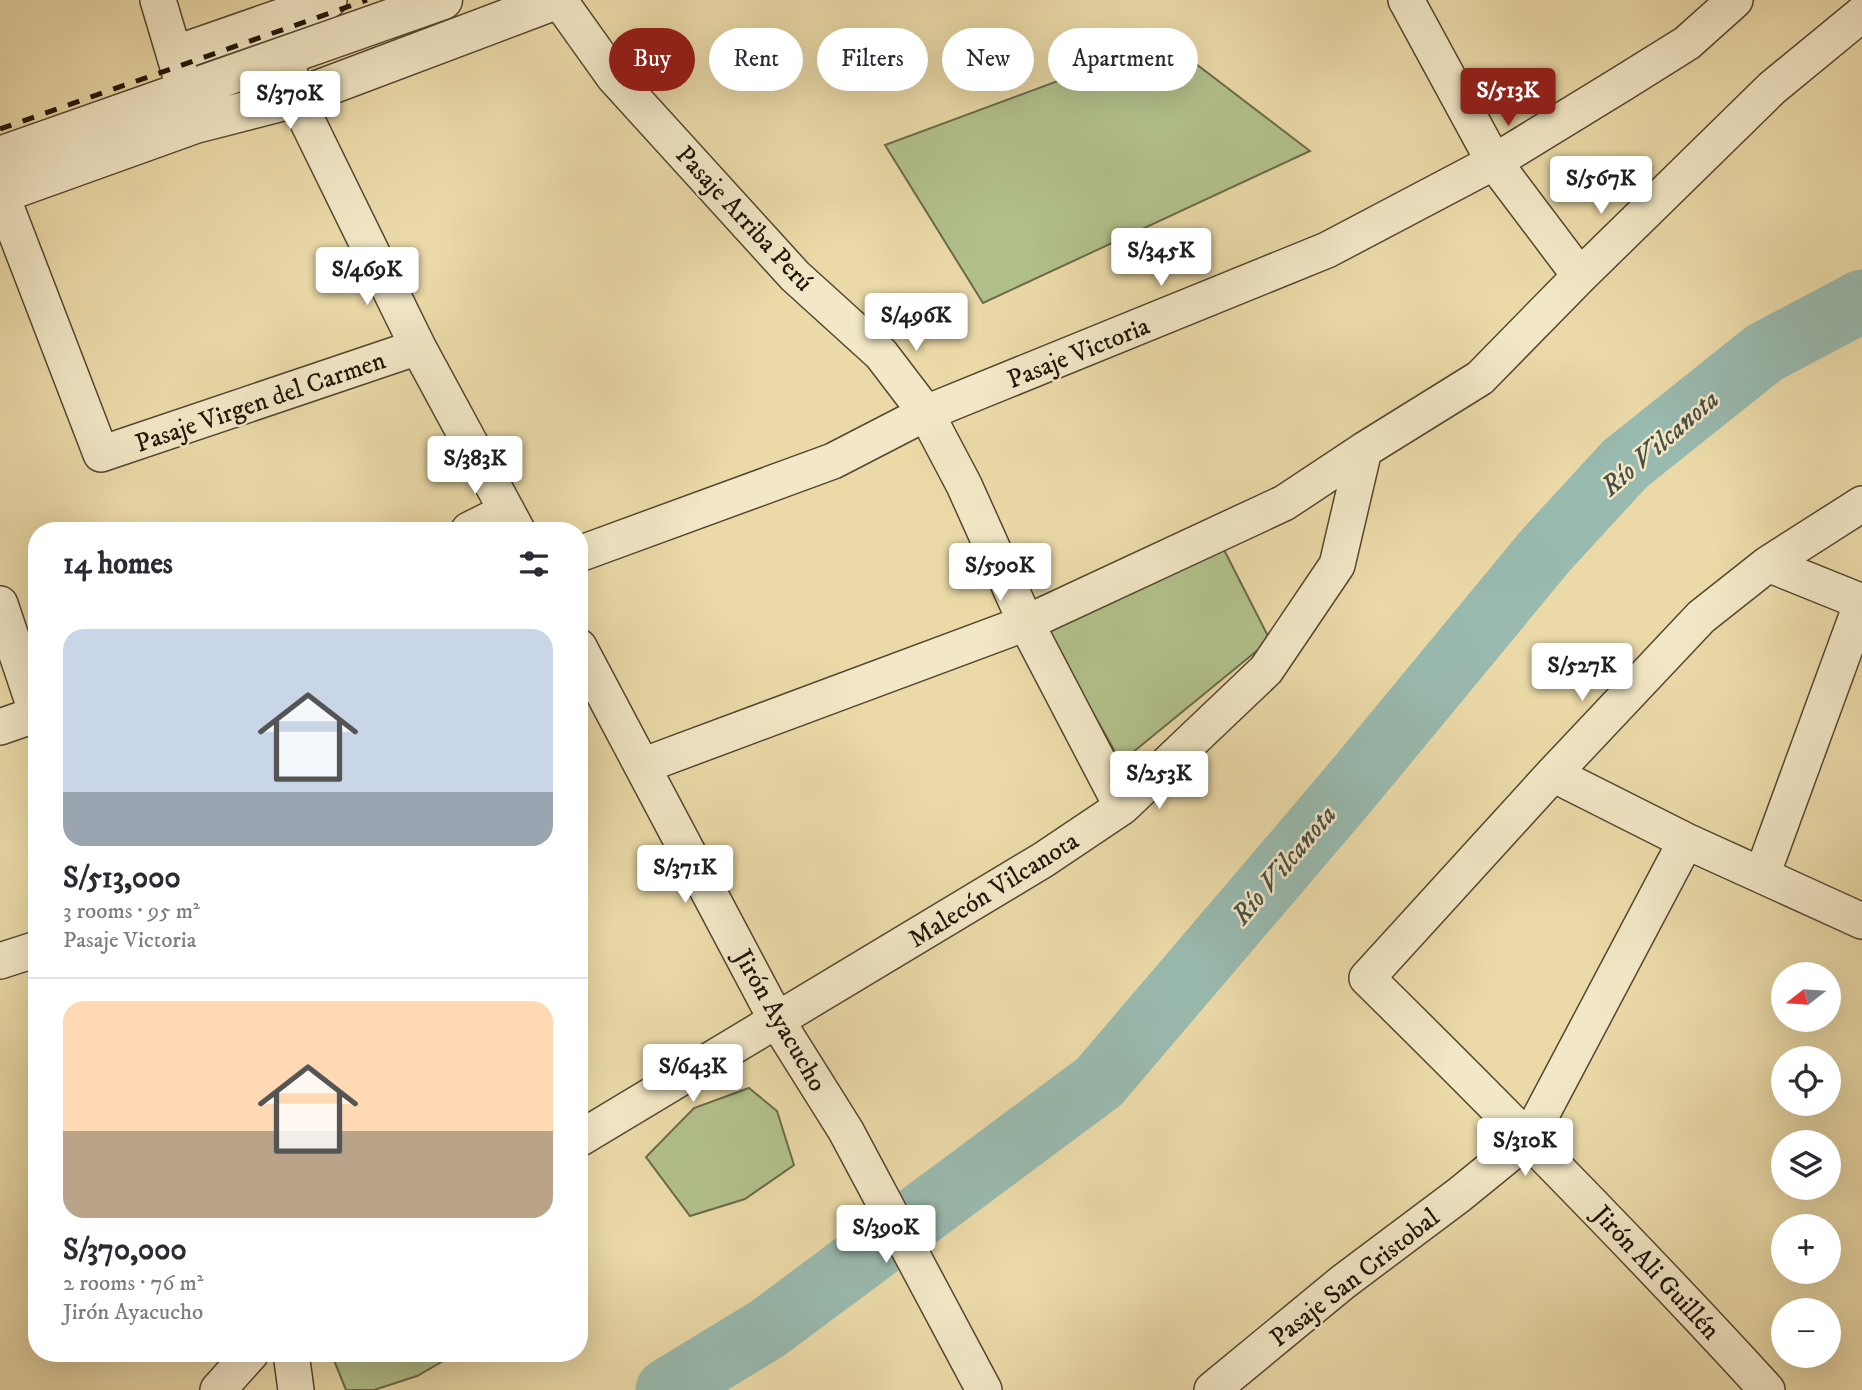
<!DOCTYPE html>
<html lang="en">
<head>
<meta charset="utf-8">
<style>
	body { margin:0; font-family:"IM FELL DW Pica",serif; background:#f2f2f3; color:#2b2b33; height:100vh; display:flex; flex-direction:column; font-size:26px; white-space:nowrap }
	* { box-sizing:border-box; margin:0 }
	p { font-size:23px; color:#7c7c81 }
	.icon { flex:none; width:38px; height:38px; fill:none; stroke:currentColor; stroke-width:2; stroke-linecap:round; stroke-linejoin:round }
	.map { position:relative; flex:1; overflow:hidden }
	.drawer { position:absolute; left:28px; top:522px; width:560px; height:840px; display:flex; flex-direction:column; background:#fff; border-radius:28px; box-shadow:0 7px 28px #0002 }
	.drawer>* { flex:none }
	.hud { position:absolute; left:609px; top:28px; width:665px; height:63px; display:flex; gap:14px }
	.needle { width:46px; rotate:253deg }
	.fabs { position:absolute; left:1771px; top:962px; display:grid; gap:14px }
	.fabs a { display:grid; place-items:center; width:70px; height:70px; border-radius:50%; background:#fff; box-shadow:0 7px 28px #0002; font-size:35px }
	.price { position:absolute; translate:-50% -60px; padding:0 16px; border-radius:7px; background:#fff; color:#222; font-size:23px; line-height:46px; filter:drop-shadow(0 2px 4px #0008) }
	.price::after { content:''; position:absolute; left:50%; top:42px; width:21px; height:16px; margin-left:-10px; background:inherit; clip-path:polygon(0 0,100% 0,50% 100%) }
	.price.current { background:#8f2418; color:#fff }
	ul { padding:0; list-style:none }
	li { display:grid; align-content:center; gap:14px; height:371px; padding:0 35px }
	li+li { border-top:2px solid #e1e1e2 }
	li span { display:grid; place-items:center; height:217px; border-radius:21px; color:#555 }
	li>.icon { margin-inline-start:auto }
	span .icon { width:126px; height:126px; fill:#fffc; stroke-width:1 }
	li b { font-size:30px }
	h2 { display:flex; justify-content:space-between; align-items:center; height:84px; padding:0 35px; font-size:30px }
	.chip { padding:0 24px; border-radius:32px; background:#fff; box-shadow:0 7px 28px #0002; font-size:24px; line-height:63px }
	.chip.current { background:#8f2418; color:#fff }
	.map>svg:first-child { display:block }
	.green { fill:#b2c18b; stroke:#6a6a4a; stroke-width:2 }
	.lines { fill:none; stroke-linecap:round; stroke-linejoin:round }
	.river { stroke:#99baaf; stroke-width:63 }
	.minor-casing { stroke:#544631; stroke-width:38 }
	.tertiary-casing { stroke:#544631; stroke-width:41 }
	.minor { stroke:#f2e7c6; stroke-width:35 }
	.tertiary { stroke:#f2e7c6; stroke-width:38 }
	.rail { stroke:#211409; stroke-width:5; stroke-dasharray:12 12; stroke-linecap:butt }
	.labels { text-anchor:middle; stroke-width:5; stroke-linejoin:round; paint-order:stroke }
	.street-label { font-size:26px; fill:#211409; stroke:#f2e7c6 }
	.water-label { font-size:28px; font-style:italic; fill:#4b4e43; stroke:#f2e7c6 }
</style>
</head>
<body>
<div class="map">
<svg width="1862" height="1390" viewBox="0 0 1862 1390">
	<rect width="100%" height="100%" fill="#ebdaa8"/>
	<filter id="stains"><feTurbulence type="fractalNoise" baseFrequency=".00286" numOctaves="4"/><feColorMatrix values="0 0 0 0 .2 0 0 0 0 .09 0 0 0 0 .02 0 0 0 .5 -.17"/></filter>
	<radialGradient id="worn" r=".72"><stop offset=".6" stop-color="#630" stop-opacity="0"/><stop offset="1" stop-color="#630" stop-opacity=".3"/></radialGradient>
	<!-- green -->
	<path class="green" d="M 1166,41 L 1310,151 L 983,303 L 885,145 Z
		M 1219,540 L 1270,640 L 1121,762 L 1044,627 Z
		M 749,1088 L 777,1111 L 794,1165 L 745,1199 L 690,1216 L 646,1157 L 694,1108 Z
		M 331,1353 L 457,1353 L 417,1376 L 374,1390 L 346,1390 Z"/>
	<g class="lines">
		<!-- river -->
		<path class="river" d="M 667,1390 L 767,1329 L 1099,1082 L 1347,791 L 1546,550 L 1625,464 L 1764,353 L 1862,301"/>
		<defs>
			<path id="minor" d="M 158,0 L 181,77
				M 559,0 L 614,77 L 795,276 L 881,354 L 926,413 L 964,485 L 1026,623 L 1122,807
				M 1406,0 L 1494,162 L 1580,276
				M 174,54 L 329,0
				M 286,57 L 296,98 L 418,347 L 517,530
				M 1,194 L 101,454 L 418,347
				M 469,530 L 507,511
				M 579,554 L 833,461 L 926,413 L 1327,250 L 1494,162 L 1623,83 L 1687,43 L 1735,0
				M 1768,564 L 1862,602
				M 0,604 L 37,714 L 0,727
				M 579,647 L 777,1021 L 846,1131 L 984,1390
				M 642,766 L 1026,623 L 1284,503 L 1364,450 L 1480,378 L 1580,276 L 1772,88 L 1862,14
				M 1553,774 L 1686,841 L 1862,921
				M 1762,875 L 1862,602
				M 0,961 L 37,949
				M 579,1139 L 1043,860 L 1122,807 L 1266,670 L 1337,565 L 1364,450
				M 291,1353 L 296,1390
				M 218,1390 L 251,1353
				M 1212,1390 L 1343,1282 L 1459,1195 L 1529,1138 L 1686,841
				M 1767,1390 C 1638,1249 1504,1113 1367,978 L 1553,774 L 1701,617 L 1768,564 L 1862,504"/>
			<path id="tertiary" d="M 0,156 L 443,0
				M 0,194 L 195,124 L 296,98 L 556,0"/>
		</defs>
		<!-- minor casing -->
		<use href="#minor" class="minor-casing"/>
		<!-- tertiary casing -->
		<use href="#tertiary" class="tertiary-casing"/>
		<!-- minor -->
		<use href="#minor" class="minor"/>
		<!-- tertiary -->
		<use href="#tertiary" class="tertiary"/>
		<!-- rail -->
		<path class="rail" d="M 0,129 L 367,0"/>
	</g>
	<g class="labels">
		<!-- street labels -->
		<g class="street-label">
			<text transform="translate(745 218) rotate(47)" y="9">Pasaje Arriba Perú</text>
			<text transform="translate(1078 352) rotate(-22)" y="9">Pasaje Victoria</text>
			<text transform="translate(260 401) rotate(-19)" y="9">Pasaje Virgen del Carmen</text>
			<text transform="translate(993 889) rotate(-32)" y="9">Malecón Vilcanota</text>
			<text transform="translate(781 1020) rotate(60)" y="9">Jirón Ayacucho</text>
			<text transform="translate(1657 1272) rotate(47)" y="9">Jirón Ali Guillén</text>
			<text transform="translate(1354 1277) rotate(-38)" y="9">Pasaje San Cristobal</text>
		</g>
		<!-- water labels -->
		<g class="water-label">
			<text transform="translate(1659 442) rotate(-41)" y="10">Río Vilcanota</text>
			<text transform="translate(1283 864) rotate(-50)" y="10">Río Vilcanota</text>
		</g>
	</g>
	<rect width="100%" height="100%" filter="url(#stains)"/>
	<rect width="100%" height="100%" fill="url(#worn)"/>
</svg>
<div class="fabs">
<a><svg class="needle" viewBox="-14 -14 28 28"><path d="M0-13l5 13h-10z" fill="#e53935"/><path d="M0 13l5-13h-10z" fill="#7c7c81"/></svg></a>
<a><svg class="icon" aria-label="locate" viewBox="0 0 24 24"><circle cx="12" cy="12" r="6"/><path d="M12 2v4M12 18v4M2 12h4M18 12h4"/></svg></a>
<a><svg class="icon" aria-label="layers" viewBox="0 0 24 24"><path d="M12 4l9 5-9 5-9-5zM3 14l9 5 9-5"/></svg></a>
<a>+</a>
<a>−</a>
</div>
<b class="price current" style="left:1508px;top:128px">S/513K</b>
<b class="price" style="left:290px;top:131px">S/370K</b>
<b class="price" style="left:1601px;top:216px">S/567K</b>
<b class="price" style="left:1161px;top:288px">S/345K</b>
<b class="price" style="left:367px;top:307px">S/469K</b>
<b class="price" style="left:916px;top:353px">S/496K</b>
<b class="price" style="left:475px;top:496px">S/383K</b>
<b class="price" style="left:1000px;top:603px">S/590K</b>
<b class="price" style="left:1582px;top:703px">S/527K</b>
<b class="price" style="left:1159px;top:811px">S/253K</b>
<b class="price" style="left:685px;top:905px">S/371K</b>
<b class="price" style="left:693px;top:1104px">S/643K</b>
<b class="price" style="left:1525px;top:1178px">S/310K</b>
<b class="price" style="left:886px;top:1265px">S/390K</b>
<div class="hud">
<a class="chip current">Buy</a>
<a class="chip">Rent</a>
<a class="chip">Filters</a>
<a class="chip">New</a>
<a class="chip">Apartment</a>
</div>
<section class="drawer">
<h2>14 homes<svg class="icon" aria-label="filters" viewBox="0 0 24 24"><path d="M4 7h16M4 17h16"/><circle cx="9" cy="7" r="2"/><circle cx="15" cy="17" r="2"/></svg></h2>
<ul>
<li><span style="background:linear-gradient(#c9d6e8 75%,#9aa5b1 0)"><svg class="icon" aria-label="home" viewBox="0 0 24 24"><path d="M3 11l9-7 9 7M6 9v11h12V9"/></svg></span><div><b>S/513,000</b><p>3 rooms · 95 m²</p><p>Pasaje Victoria</p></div></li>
<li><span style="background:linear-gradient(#ffd9b3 60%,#b9a48a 0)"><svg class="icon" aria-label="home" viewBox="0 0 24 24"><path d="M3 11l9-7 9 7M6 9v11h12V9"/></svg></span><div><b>S/370,000</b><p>2 rooms · 76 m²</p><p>Jirón Ayacucho</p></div></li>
</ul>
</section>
</div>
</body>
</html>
